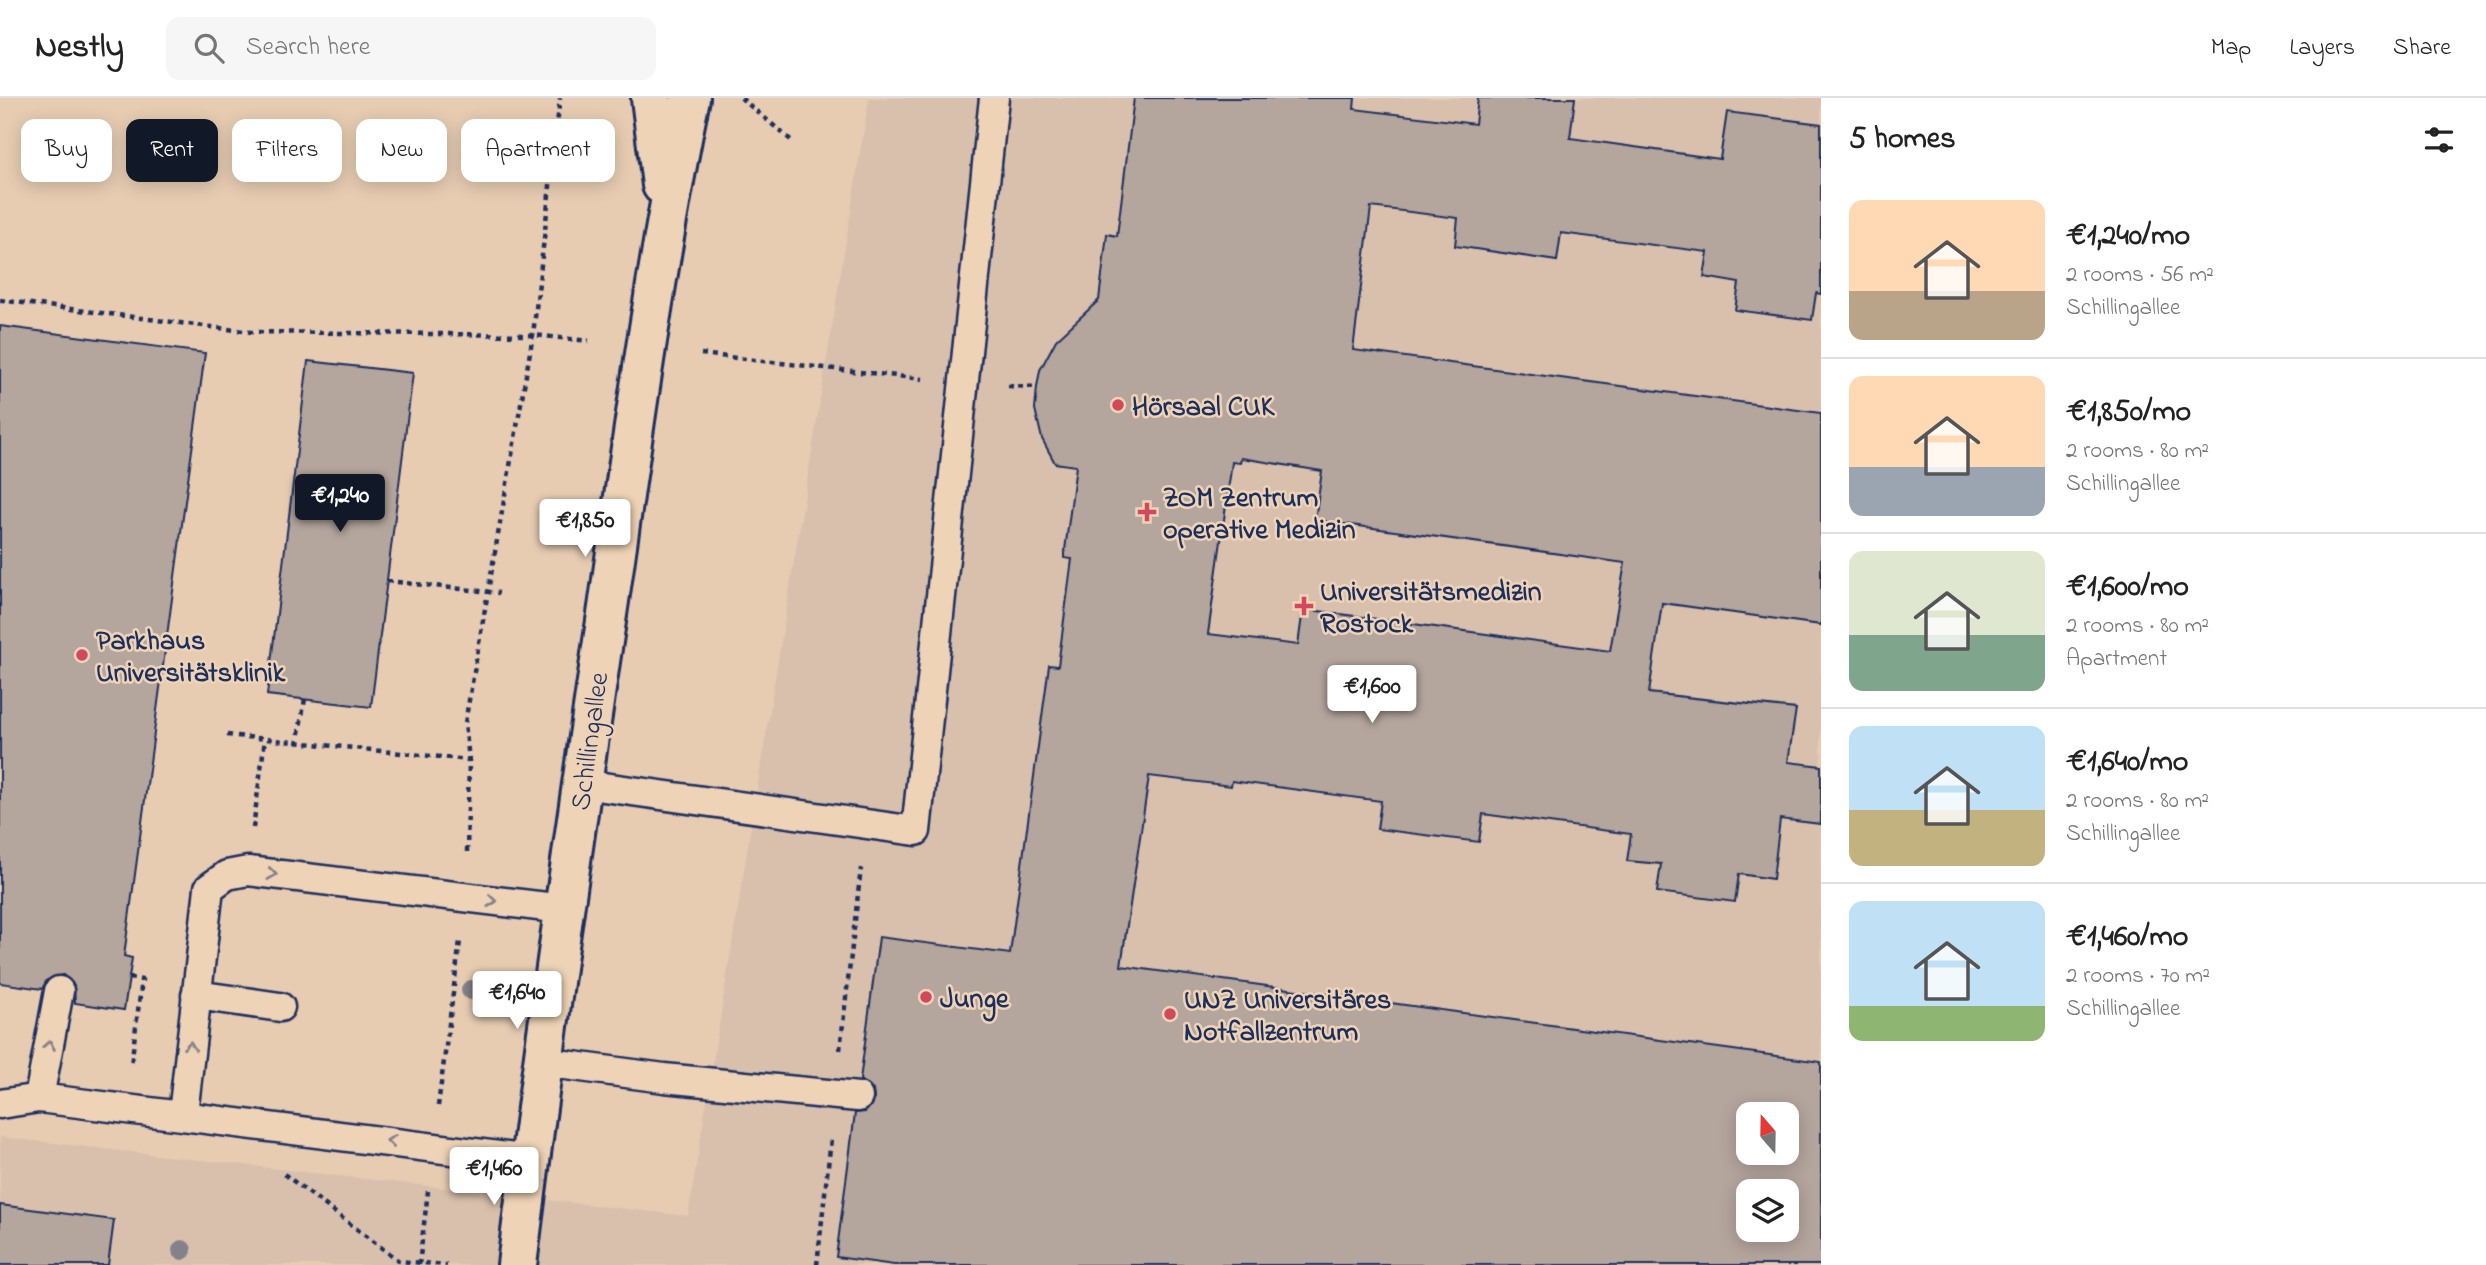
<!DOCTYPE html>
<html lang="en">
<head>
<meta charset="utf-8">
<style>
	body { margin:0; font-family:"Indie Flower",sans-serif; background:#f6f6f6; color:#222; height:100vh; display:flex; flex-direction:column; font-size:26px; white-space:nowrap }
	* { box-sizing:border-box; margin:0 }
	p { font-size:23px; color:#767676 }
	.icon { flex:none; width:38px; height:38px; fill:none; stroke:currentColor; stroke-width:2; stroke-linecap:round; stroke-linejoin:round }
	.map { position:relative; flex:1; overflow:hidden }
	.drawer { display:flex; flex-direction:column; background:#fff; width:665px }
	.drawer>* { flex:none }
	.banner { position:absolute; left:21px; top:21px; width:665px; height:63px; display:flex; gap:14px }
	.needle { width:46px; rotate:340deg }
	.tools { position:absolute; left:1736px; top:1004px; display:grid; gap:14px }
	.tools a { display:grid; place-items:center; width:63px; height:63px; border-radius:14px; background:#fff; box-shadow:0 4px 18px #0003; font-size:35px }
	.price { position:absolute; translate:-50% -60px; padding:0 16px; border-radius:7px; background:#fff; color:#222; font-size:23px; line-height:46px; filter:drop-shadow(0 2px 4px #0008) }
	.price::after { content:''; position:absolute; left:50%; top:42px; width:21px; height:16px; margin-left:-10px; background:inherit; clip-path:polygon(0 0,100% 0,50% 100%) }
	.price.on { background:#111827; color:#fff }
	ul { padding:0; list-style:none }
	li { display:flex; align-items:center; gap:21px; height:175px; padding:0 28px }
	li+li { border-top:2px solid #e0e0e0 }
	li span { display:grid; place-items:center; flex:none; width:196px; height:140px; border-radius:14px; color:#555 }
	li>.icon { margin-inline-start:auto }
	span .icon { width:84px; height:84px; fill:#fffc; stroke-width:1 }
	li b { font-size:30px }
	h2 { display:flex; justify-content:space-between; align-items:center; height:84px; padding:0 28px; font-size:30px }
	.pill { padding:0 24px; border-radius:14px; background:#fff; box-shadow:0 4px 18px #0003; font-size:24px; line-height:63px }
	.pill.on { background:#111827; color:#fff }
	header { display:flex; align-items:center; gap:42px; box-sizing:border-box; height:98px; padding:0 35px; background:#fff; border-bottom:2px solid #e0e0e0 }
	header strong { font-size:33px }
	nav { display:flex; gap:38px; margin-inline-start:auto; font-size:24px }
	.search { width:490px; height:63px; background:#f6f6f6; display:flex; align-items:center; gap:18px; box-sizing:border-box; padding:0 24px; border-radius:14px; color:#767676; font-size:26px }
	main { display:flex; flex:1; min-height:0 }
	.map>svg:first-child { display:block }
	.built { fill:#d8c0ac; fill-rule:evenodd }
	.building { fill:#b4a59d; stroke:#1b2f5e; stroke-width:2; fill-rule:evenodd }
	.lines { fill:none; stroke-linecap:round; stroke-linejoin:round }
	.service-casing { stroke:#1b2f5e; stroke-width:33 }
	.minor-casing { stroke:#1b2f5e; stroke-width:44 }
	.path { stroke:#1b2f5e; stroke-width:4.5; stroke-dasharray:5 5; stroke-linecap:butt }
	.service { stroke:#efd3b6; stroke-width:28 }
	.minor { stroke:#efd3b6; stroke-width:38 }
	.tree { fill:#85818a }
	.oneway { stroke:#85818a }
	.poi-dot { fill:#d1495b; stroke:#efd3b6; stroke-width:2.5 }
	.labels { text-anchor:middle; stroke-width:5; stroke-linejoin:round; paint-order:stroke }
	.poi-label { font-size:28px; font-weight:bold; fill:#1b2f5e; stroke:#efd3b6; text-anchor:start }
	.street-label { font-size:28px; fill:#1b2f5e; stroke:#efd3b6 }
</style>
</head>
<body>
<header>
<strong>Nestly</strong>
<div class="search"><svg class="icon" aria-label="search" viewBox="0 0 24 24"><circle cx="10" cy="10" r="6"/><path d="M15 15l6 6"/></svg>Search here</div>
<nav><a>Map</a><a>Layers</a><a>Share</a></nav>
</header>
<main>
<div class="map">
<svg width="1821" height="1167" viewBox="0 0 1821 1167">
	<rect width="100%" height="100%" fill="#e7ccb2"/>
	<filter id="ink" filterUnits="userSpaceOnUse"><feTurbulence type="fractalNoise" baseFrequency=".0143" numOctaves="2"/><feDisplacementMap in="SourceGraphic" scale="14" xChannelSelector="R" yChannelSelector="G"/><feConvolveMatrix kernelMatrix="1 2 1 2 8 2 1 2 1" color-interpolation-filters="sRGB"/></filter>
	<g filter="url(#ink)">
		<!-- built -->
		<path class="built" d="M 869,0 L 1821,0 L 1821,1167 L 0,1167 L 0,1039 L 688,1118 ZM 1748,1017 L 1787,1017 L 1787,1055 L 1748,1055 ZM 1748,1094 L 1787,1094 L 1787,1132 L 1748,1132 Z"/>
		<!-- building -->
		<path class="building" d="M 1134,0 L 1355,0 L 1354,11 L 1475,26 L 1478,0 L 1575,0 L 1570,40 L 1720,61 L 1727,14 L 1821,26 L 1821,196 L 1816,195 L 1812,222 L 1735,212 L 1739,185 L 1704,179 L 1708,154 L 1561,135 L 1557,163 L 1455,148 L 1458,120 L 1371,109 L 1353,252 L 1821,315 L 1821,527 L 1662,505 L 1649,595 L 1796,611 L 1788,664 L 1821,668 L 1821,726 L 1780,721 L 1773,781 L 1739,776 L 1735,804 L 1657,794 L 1661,766 L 1627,763 L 1631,736 L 1483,716 L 1479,744 L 1377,731 L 1381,703 L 1232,683 L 1231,688 L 1149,678 L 1121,868 L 1821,964 L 1821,1167 L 894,1167 L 836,1159 L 855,1015 L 865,1014 L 874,1001 L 873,992 L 860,982 L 879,839 L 1010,856 L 1049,567 L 1058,568 L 1072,461 L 1064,460 L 1076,368 L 1055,365 L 1042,341 L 1035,311 L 1037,289 L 1040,272 L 1056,242 L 1099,202 L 1107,136 L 1117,138 ZM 1241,360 L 1322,373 L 1315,422 L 1625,465 L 1610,553 L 1303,511 L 1298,547 L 1208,536 L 1232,364 L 1240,365 ZM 1748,1017 L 1787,1017 L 1787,1055 L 1748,1055 ZM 1748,1094 L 1787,1094 L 1787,1132 L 1748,1132 Z
			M 0,228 L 205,255 L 124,858 L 132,860 L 124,912 L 75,905 L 74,887 L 63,877 L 47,882 L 42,891 L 0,885 Z
			M 308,263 L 413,275 L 371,609 L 267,597 Z
			M 0,1107 L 114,1122 L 108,1167 L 0,1167 Z"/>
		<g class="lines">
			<defs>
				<path id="service" d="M 582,686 L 916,733 L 994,0
					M 196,897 L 280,909
					M 543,964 L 664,980 L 858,999
					M 39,1000 L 59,893
					M 0,1006 L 39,1000 L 531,1062
					M 183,1016 L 209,790 L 227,777 L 248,773 L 563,811"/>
				<path id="minor" d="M 651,0 L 662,87
					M 517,1167 C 544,945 576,724 609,503 C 633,335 656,167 690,0"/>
			</defs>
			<!-- service casing -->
			<use href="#service" class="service-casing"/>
			<!-- minor casing -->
			<use href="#minor" class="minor-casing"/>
			<!-- path -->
			<path class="path" d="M 741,0 L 792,43
				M 0,202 L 251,234 L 533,237 L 589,243
				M 701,256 L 923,281
				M 1008,288 L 1037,289
				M 387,483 L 499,495
				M 227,637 L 469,662
				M 297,646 L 305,601
				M 253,730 L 265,641
				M 467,754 L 469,662 L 465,625 L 533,237 L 560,0
				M 129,880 L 142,882 L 131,967
				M 840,952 L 861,770
				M 438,1008 L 460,843
				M 284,1076 L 399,1163 L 447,1167
				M 419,1167 L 428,1093
				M 817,1167 L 831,1041"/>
			<!-- service -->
			<use href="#service" class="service"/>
			<!-- minor -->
			<use href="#minor" class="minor"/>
		</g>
		<!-- trees -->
		<g class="tree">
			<circle cx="471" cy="892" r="10"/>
			<circle cx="182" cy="1152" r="10"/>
		</g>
		<!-- one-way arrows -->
		<defs><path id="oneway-chevron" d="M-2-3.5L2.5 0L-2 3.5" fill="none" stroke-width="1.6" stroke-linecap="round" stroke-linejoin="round" transform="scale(1.75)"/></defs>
		<g class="oneway">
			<use href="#oneway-chevron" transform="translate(272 776) rotate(7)"/>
			<use href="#oneway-chevron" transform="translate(492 803) rotate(6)"/>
			<use href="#oneway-chevron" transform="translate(49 947) rotate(-80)"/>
			<use href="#oneway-chevron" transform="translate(190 948) rotate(-84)"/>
			<use href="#oneway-chevron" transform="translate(391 1043) rotate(-172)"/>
		</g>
	</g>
	<!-- markers -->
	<g class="poi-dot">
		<circle cx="1118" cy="307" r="7"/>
		<path d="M1143.5 403.5h7v7h7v7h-7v7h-7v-7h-7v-7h7z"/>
		<path d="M1300.5 497.5h7v7h7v7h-7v7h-7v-7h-7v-7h7z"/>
		<circle cx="82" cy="557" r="7"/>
		<circle cx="926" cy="899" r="7"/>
		<circle cx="1170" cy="916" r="7"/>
	</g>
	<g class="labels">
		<!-- poi labels -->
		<g class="poi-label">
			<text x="1132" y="317">Hörsaal CUK</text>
			<text x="1163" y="408">ZOM Zentrum<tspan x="1163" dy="32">operative Medizin</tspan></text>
			<text x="1320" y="502">Universitätsmedizin<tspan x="1320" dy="32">Rostock</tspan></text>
			<text x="96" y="551">Parkhaus<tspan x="96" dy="32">Universitätsklinik</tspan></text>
			<text x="940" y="909">Junge</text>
			<text x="1184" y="910">UNZ Universitäres<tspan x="1184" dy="32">Notfallzentrum</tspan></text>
		</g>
		<!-- street labels -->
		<g class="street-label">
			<text transform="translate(588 643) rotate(-82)" y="10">Schillingallee</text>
		</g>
	</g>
</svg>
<div class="tools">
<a><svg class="needle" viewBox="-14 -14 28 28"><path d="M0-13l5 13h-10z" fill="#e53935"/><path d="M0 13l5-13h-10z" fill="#767676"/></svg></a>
<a><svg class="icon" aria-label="layers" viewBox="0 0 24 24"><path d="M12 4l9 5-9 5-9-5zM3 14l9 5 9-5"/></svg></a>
</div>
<b class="price on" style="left:340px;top:436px">€1,240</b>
<b class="price" style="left:585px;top:461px">€1,850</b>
<b class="price" style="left:1372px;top:627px">€1,600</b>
<b class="price" style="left:517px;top:933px">€1,640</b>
<b class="price" style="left:494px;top:1109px">€1,460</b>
<div class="banner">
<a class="pill">Buy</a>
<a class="pill on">Rent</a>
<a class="pill">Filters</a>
<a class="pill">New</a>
<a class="pill">Apartment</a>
</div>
</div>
<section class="drawer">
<h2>5 homes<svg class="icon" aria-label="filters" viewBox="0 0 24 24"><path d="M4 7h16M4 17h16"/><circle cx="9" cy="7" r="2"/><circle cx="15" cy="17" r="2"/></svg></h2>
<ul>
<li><span style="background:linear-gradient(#ffd9b3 65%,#b9a48a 0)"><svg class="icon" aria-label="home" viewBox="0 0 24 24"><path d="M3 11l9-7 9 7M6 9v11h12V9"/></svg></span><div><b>€1,240/mo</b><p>2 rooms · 56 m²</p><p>Schillingallee</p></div></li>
<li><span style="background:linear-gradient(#ffd9b3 65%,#9aa5b1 0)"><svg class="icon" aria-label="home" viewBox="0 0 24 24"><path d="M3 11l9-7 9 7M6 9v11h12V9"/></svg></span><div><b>€1,850/mo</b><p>2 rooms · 80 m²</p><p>Schillingallee</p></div></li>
<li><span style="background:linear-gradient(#dfe7d0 60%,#7fa58c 0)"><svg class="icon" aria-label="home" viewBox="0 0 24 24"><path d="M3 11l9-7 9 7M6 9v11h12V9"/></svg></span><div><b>€1,600/mo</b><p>2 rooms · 80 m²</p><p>Apartment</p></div></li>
<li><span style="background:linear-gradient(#bfe0f5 60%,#c2b280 0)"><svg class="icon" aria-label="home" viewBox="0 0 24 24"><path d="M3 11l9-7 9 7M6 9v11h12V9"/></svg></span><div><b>€1,640/mo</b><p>2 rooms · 80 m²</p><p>Schillingallee</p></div></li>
<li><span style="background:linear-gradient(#bfe0f5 75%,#8fb573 0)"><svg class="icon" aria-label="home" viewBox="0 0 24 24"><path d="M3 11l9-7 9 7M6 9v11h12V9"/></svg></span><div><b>€1,460/mo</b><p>2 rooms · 70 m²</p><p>Schillingallee</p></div></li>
</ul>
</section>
</main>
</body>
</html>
